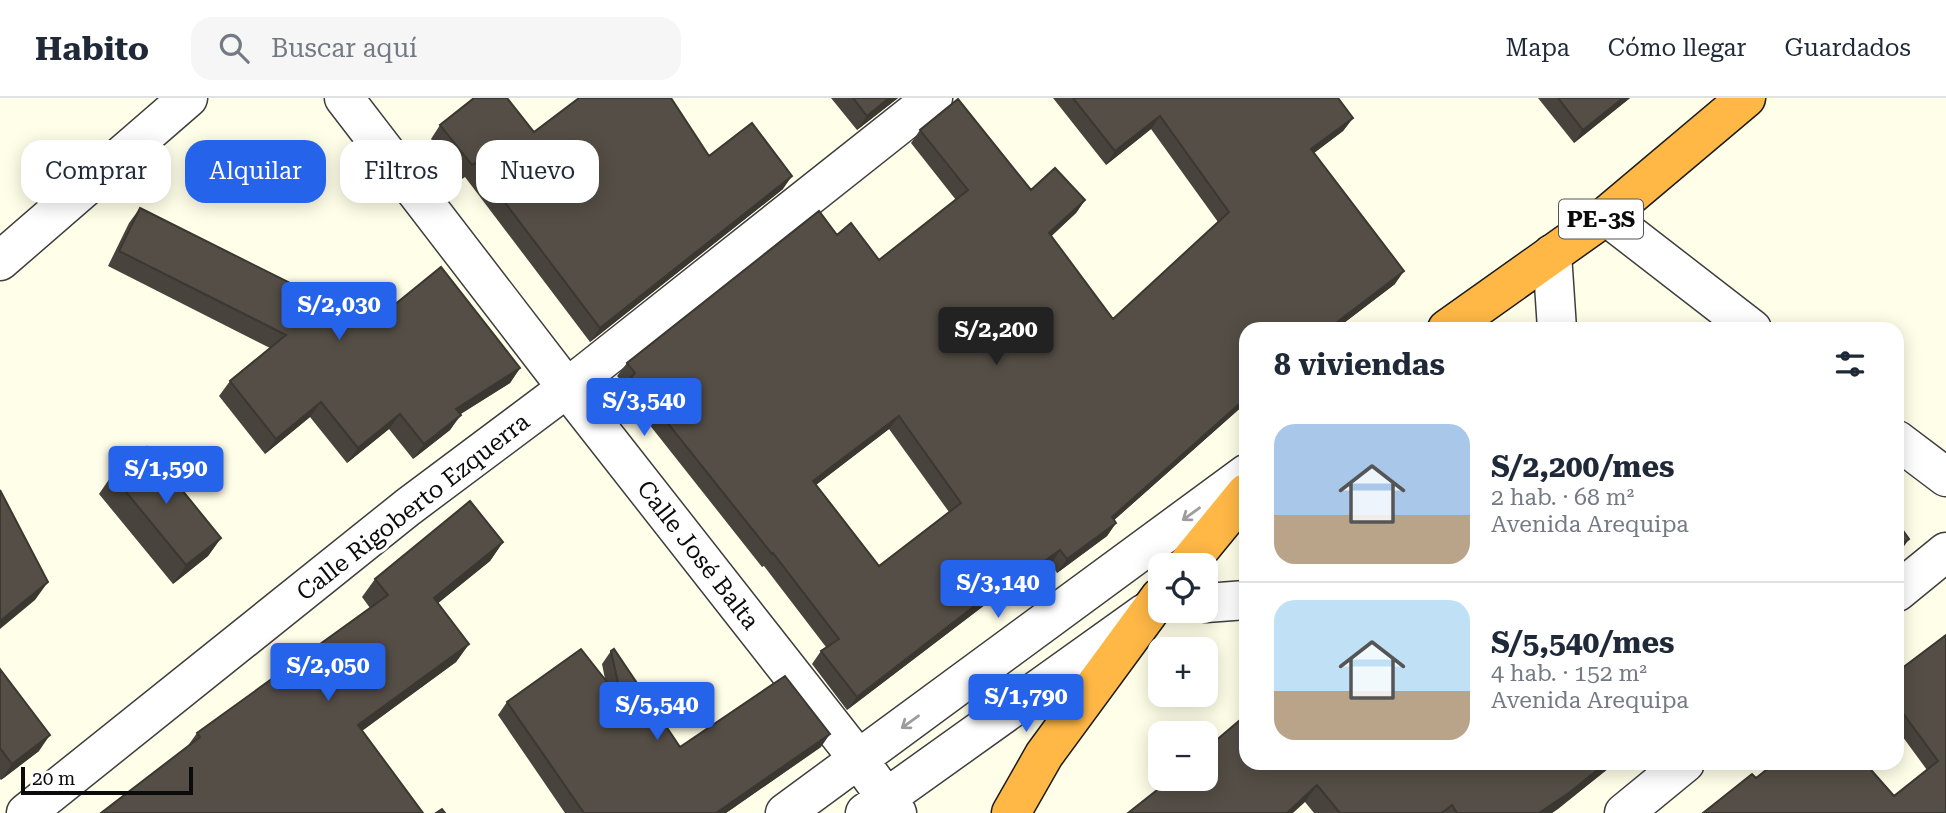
<!DOCTYPE html>
<html lang="es">
<head>
<meta charset="utf-8">
<style>
	body { margin:0; font-family:"Roboto Serif",serif; background:#f6f6f7; color:#1f2937; height:100vh; display:flex; flex-direction:column; font-size:26px; white-space:nowrap }
	* { box-sizing:border-box; margin:0 }
	p { font-size:23px; color:#747a83 }
	.icon { flex:none; width:38px; height:38px; fill:none; stroke:currentColor; stroke-width:2; stroke-linecap:round; stroke-linejoin:round }
	.map { position:relative; flex:1; overflow:hidden }
	.panel { position:absolute; left:1239px; top:224px; width:665px; height:448px; display:flex; flex-direction:column; background:#fff; border-radius:21px; box-shadow:0 4px 18px #0003 }
	.panel>* { flex:none }
	.hud { position:absolute; left:21px; top:42px; width:665px; height:63px; display:flex; gap:14px }
	.buttons { position:absolute; left:1148px; top:455px; display:grid; gap:14px }
	.buttons a { display:grid; place-items:center; width:70px; height:70px; border-radius:14px; background:#fff; box-shadow:0 4px 18px #0003; font-size:35px }
	.scale { position:absolute; left:21px; bottom:18px; width:172px; box-sizing:border-box; padding-left:7px; border:4px solid #0b0b0b; border-top:0; font-size:19px; line-height:24px; white-space:nowrap; color:#0b0b0b; -webkit-text-stroke:5px #fff; paint-order:stroke }
	.price { position:absolute; translate:-50% -60px; padding:0 16px; border-radius:7px; background:#2563eb; color:#fff; font-size:23px; line-height:46px; filter:drop-shadow(0 2px 4px #0008) }
	.price::after { content:''; position:absolute; left:50%; top:42px; width:21px; height:16px; margin-left:-10px; background:inherit; clip-path:polygon(0 0,100% 0,50% 100%) }
	.price.current { background:#222; color:#fff }
	ul { padding:0; list-style:none }
	li { display:flex; align-items:center; gap:21px; height:175px; padding:0 35px }
	li+li { border-top:2px solid #e0e1e3 }
	li span { display:grid; place-items:center; flex:none; width:196px; height:140px; border-radius:21px; color:#555 }
	li>.icon { margin-inline-start:auto }
	span .icon { width:84px; height:84px; fill:#fffc; stroke-width:1 }
	li b { font-size:30px }
	h2 { display:flex; justify-content:space-between; align-items:center; height:84px; padding:0 35px; font-size:30px }
	.chip { padding:0 24px; border-radius:21px; background:#fff; box-shadow:0 4px 18px #0003; font-size:24px; line-height:63px }
	.chip.current { background:#2563eb; color:#fff }
	header { display:flex; align-items:center; gap:42px; box-sizing:border-box; height:98px; padding:0 35px; background:#fff; border-bottom:2px solid #e0e1e3 }
	header strong { font-size:33px }
	nav { display:flex; gap:38px; margin-inline-start:auto; font-size:24px }
	.search { width:490px; height:63px; background:#f6f6f7; display:flex; align-items:center; gap:18px; box-sizing:border-box; padding:0 24px; border-radius:21px; color:#747a83; font-size:26px }
	.map>svg:first-child { display:block }
	.lines { fill:none; stroke-linecap:round; stroke-linejoin:round }
	.minor-casing { stroke:#3e3e3e; stroke-width:41 }
	.highway-casing { stroke:#1c1c1c; stroke-width:41 }
	.minor { stroke:#fff; stroke-width:38 }
	.highway { stroke:#ffb846; stroke-width:38 }
	.wall { fill:#48433c; fill-rule:evenodd }
	.shaded-wall { fill:#3b3731 }
	.building { fill:#544e46; stroke:#3b3731; stroke-width:2; fill-rule:evenodd }
	.oneway { stroke:#9d9d9d }
	.labels { text-anchor:middle; stroke-width:7; stroke-linejoin:round; paint-order:stroke }
	.shield { fill:#fff; stroke:#545454; stroke-width:2 }
	.shield-label { font-size:23px; font-weight:bold; fill:#0b0b0b }
	.street-label { font-size:24px; fill:#0b0b0b; stroke:#fff }
</style>
</head>
<body>
<header>
<strong>Habito</strong>
<div class="search"><svg class="icon" aria-label="search" viewBox="0 0 24 24"><circle cx="10" cy="10" r="6"/><path d="M15 15l6 6"/></svg>Buscar aquí</div>
<nav><a>Mapa</a><a>Cómo llegar</a><a>Guardados</a></nav>
</header>
<div class="map">
<svg width="1946" height="715" viewBox="0 0 1946 715">
	<rect width="100%" height="100%" fill="#fffee8"/>
	<g class="lines">
		<defs>
			<path id="minor" d="M 344,0 L 567,290 L 859,662 L 897,715
				M 1606,118 L 1752,231
				M 1552,156 L 1557,231
				M 0,163 L 188,0
				M 1897,342 L 1946,379
				M 1897,494 L 1946,454
				M 1206,505 L 1246,502
				M 26,715 L 408,409 L 567,290 L 933,0
				M 785,715 L 1246,376
				M 865,715 L 1145,515
				M 1624,715 L 1685,665"/>
			<path id="highway" d="M 1447,231 L 1606,118 L 1746,0
				M 1187,467 L 1246,395
				M 1011,715 L 1044,657 L 1160,499"/>
		</defs>
		<!-- minor casing -->
		<use href="#minor" class="minor-casing"/>
		<!-- highway casing -->
		<use href="#highway" class="highway-casing"/>
		<!-- minor -->
		<use href="#minor" class="minor"/>
		<!-- highway -->
		<use href="#highway" class="highway"/>
	</g>
	<!-- wall -->
	<path class="wall" d="M 831,0 L 898,0 L 857,32 Z
		M 1053,0 L 1338,0 L 1353,20 L 1343,33 L 1314,55 L 1395,186 L 1336,231 L 1246,231 L 1246,305 L 1114,422 L 1116,425 L 1107,438 L 1057,475 L 1051,466 L 993,507 L 990,503 L 847,612 L 812,566 L 821,553 L 826,549 L 764,468 L 762,469 L 622,292 L 625,287 L 617,278 L 627,265 L 837,137 L 879,162 L 956,102 L 911,45 L 920,32 L 1031,92 L 1085,102 L 1076,115 L 1051,138 L 1113,221 L 1218,124 L 1151,31 L 1106,67 ZM 889,331 L 949,414 L 879,468 L 816,387 Z
		M 1538,0 L 1630,0 L 1574,45 Z
		M 440,27 L 534,34 L 709,58 L 783,91 L 590,244 L 465,79 L 462,81 L 431,41 Z
		M 140,110 L 372,225 L 520,270 L 510,285 L 460,316 L 450,332 L 413,361 L 389,331 L 347,365 L 310,319 L 265,356 L 219,298 L 230,283 L 270,250 L 108,168 L 129,125 Z
		M 112,377 L 221,440 L 208,458 L 173,486 L 99,396 Z
		M 503,444 L 490,463 L 438,505 L 469,546 L 456,564 L 362,633 L 187,649 L 197,635 L 370,510 L 362,499 L 375,481 Z
		M 1946,537 L 1946,715 L 1756,680 L 1894,698 L 1927,672 L 1897,631 L 1897,574 Z
		M 611,553 L 680,649 L 821,649 L 726,715 L 565,715 L 498,617 L 507,604 L 605,581 L 602,566 Z
		M 0,571 L 39,653 L 1,682 L 0,681 Z
		M 1609,670 L 1552,715 L 1314,715 L 1305,704 L 1171,681 Z"/>
	<!-- shaded-wall -->
	<path class="shaded-wall" d="M 889,0 L 898,0 L 857,32 L 867,18 Z
		M 1623,0 L 1630,0 L 1574,45 L 1583,32 Z
		M 1160,18 L 1151,31 L 1106,67 L 1115,53 Z
		M 1353,20 L 1343,33 L 1302,64 L 1311,51 Z
		M 792,78 L 783,91 L 590,244 L 600,230 Z
		M 1085,102 L 1076,115 L 1040,149 L 1049,135 Z
		M 1404,173 L 1395,186 L 1336,231 L 1328,231 Z
		M 520,270 L 510,285 L 445,326 L 456,311 Z
		M 1246,300 L 1246,305 L 1103,432 L 1112,419 Z
		M 321,304 L 310,319 L 265,356 L 276,341 Z
		M 400,316 L 389,331 L 347,365 L 358,350 Z
		M 461,317 L 450,332 L 413,361 L 424,346 Z
		M 899,318 L 889,331 L 804,396 L 813,383 Z
		M 1116,425 L 1107,438 L 1057,475 L 1067,461 Z
		M 221,440 L 208,458 L 173,486 L 186,467 Z
		M 1909,441 L 1898,457 L 1897,458 L 1897,450 Z
		M 503,444 L 490,463 L 421,519 L 434,500 Z
		M 1060,452 L 1051,466 L 993,507 L 1002,494 Z
		M 48,484 L 35,502 L 0,531 L 0,523 Z
		M 999,489 L 990,503 L 847,612 L 857,599 Z
		M 469,546 L 456,564 L 345,645 L 358,627 Z
		M 830,636 L 821,649 L 726,715 L 716,715 Z
		M 50,637 L 39,653 L 1,682 L 12,666 Z
		M 1606,665 L 1613,665 L 1609,670 L 1558,711 L 1552,715 L 1539,715 Z
		M 1317,687 L 1305,704 L 1293,715 L 1287,715 Z"/>
	<!-- building -->
	<path class="building" d="M 474,0 L 507,0 L 534,34 L 579,0 L 671,0 L 709,58 L 752,25 L 792,78 L 600,230 L 475,65 L 472,67 L 440,27 Z
		M 853,0 L 889,0 L 867,18 Z
		M 1073,0 L 1338,0 L 1353,20 L 1311,51 L 1404,173 L 1328,231 L 1246,231 L 1246,300 L 1112,419 L 1116,425 L 1067,461 L 1060,452 L 1002,494 L 999,489 L 857,599 L 821,553 L 839,541 L 773,455 L 772,456 L 631,279 L 635,275 L 627,265 L 819,113 L 837,137 L 851,125 L 879,162 L 968,92 L 920,32 L 958,1 L 1031,92 L 1055,70 L 1085,102 L 1049,135 L 1113,221 L 1229,114 L 1160,18 L 1115,53 ZM 899,318 L 961,405 L 879,468 L 813,383 Z
		M 1558,0 L 1623,0 L 1583,32 Z
		M 140,110 L 312,196 L 314,192 L 372,225 L 441,169 L 520,270 L 456,311 L 461,317 L 424,346 L 400,316 L 358,350 L 321,304 L 276,341 L 230,283 L 286,237 L 119,153 Z
		M 147,349 L 221,440 L 186,467 L 112,377 Z
		M 0,392 L 48,484 L 0,523 Z
		M 470,403 L 503,444 L 434,500 L 469,546 L 358,627 L 423,715 L 101,715 L 200,639 L 197,635 L 388,497 L 375,481 Z
		M 1897,424 L 1909,441 L 1897,450 Z
		M 1946,537 L 1946,715 L 1703,715 L 1752,676 L 1756,680 L 1775,665 L 1865,665 L 1894,698 L 1938,663 L 1897,607 L 1897,574 Z
		M 581,551 L 622,603 L 611,553 L 614,551 L 680,649 L 785,578 L 830,636 L 716,715 L 584,715 L 507,604 Z
		M 0,571 L 50,637 L 12,666 L 0,650 Z
		M 1246,617 L 1246,665 L 1606,665 L 1570,694 L 1539,715 L 1457,715 L 1452,707 L 1442,715 L 1340,715 L 1317,687 L 1287,715 L 1128,715 L 1171,681 L 1206,681 L 1206,651 Z
		M 442,711 L 445,715 L 436,715 Z"/>
	<!-- one-way arrows -->
	<defs><path id="oneway-shaft" d="M-6 0H5M1.5-3L5.5 0L1.5 3" fill="none" stroke-width="1.6" stroke-linecap="round" stroke-linejoin="round" transform="scale(1.75)"/></defs>
	<g class="oneway">
		<use href="#oneway-shaft" transform="translate(1191 416) rotate(144)"/>
		<use href="#oneway-shaft" transform="translate(910 624) rotate(144)"/>
	</g>
	<g class="labels">
		<!-- shield labels -->
		<rect class="shield" x="1559" y="101.5" width="84" height="39" rx="5"/>
		<g class="shield-label">
			<text x="1601" y="129">PE-3S</text>
		</g>
		<!-- street labels -->
		<g class="street-label">
			<text transform="translate(413 409) rotate(-38)" y="8">Calle Rigoberto Ezquerra</text>
			<text transform="translate(698 457) rotate(52)" y="8">Calle José Balta</text>
		</g>
	</g>
</svg>
<div class="buttons">
<a><svg class="icon" aria-label="locate" viewBox="0 0 24 24"><circle cx="12" cy="12" r="6"/><path d="M12 2v4M12 18v4M2 12h4M18 12h4"/></svg></a>
<a>+</a>
<a>−</a>
</div>
<div class="scale">20 m</div>
<b class="price" style="left:339px;top:244px">S/2,030</b>
<b class="price current" style="left:996px;top:269px">S/2,200</b>
<b class="price" style="left:644px;top:340px">S/3,540</b>
<b class="price" style="left:166px;top:408px">S/1,590</b>
<b class="price" style="left:998px;top:522px">S/3,140</b>
<b class="price" style="left:328px;top:605px">S/2,050</b>
<b class="price" style="left:1026px;top:636px">S/1,790</b>
<b class="price" style="left:657px;top:644px">S/5,540</b>
<div class="hud">
<a class="chip">Comprar</a>
<a class="chip current">Alquilar</a>
<a class="chip">Filtros</a>
<a class="chip">Nuevo</a>
</div>
<section class="panel">
<h2>8 viviendas<svg class="icon" aria-label="filters" viewBox="0 0 24 24"><path d="M4 7h16M4 17h16"/><circle cx="9" cy="7" r="2"/><circle cx="15" cy="17" r="2"/></svg></h2>
<ul>
<li><span style="background:linear-gradient(#a9c7e8 65%,#b9a48a 0)"><svg class="icon" aria-label="home" viewBox="0 0 24 24"><path d="M3 11l9-7 9 7M6 9v11h12V9"/></svg></span><div><b>S/2,200/mes</b><p>2 hab. · 68 m²</p><p>Avenida Arequipa</p></div></li>
<li><span style="background:linear-gradient(#bfe0f5 65%,#b9a48a 0)"><svg class="icon" aria-label="home" viewBox="0 0 24 24"><path d="M3 11l9-7 9 7M6 9v11h12V9"/></svg></span><div><b>S/5,540/mes</b><p>4 hab. · 152 m²</p><p>Avenida Arequipa</p></div></li>
</ul>
</section>
</div>
</body>
</html>
